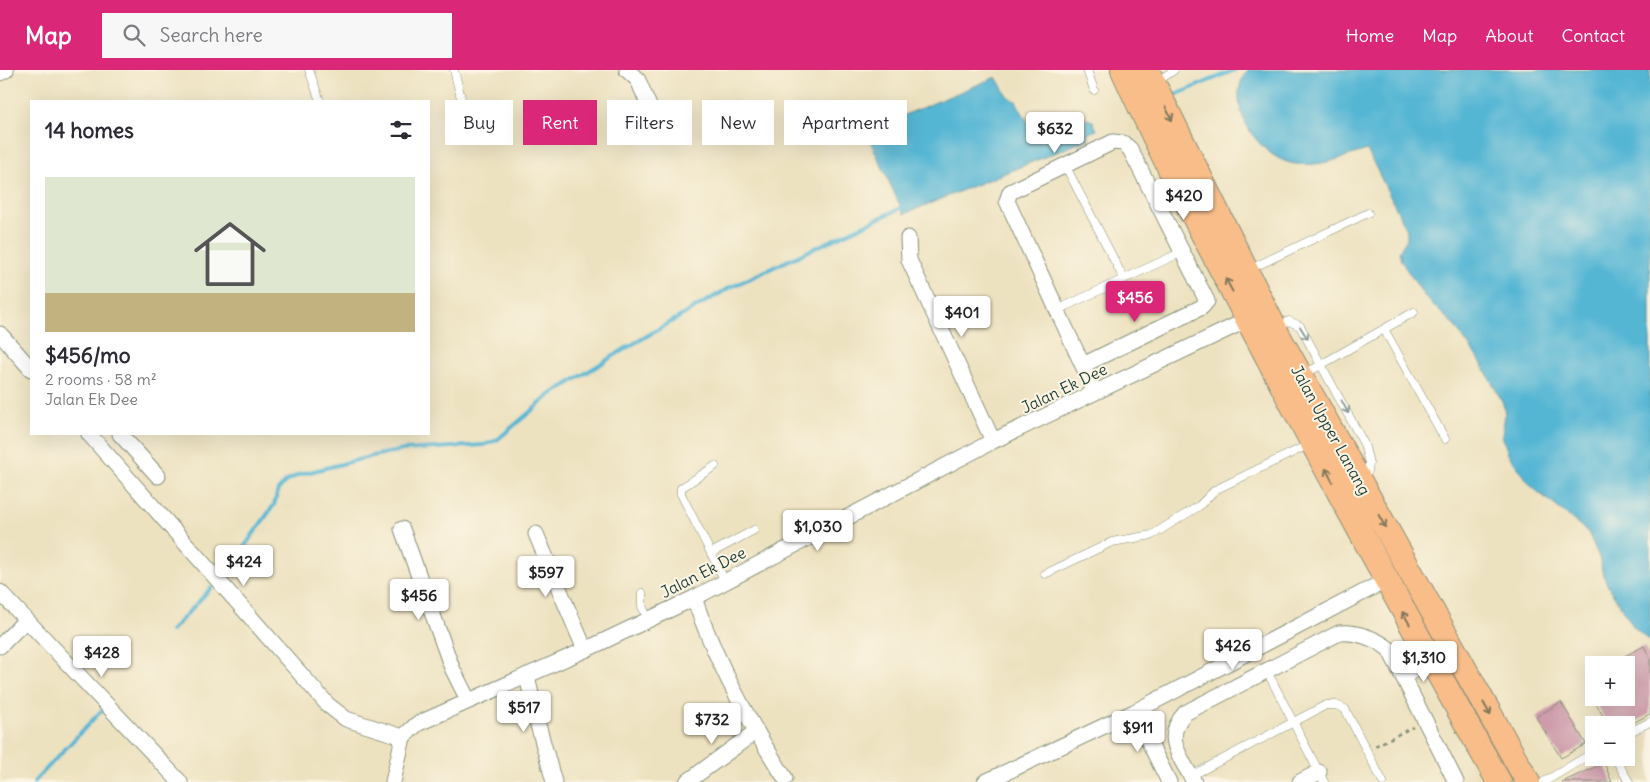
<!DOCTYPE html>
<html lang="en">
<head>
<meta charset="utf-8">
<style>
	body { margin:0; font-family:Delius,sans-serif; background:#f7f7f7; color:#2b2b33; height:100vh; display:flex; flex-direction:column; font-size:19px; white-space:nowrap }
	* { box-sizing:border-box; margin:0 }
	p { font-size:16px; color:#7c7c81 }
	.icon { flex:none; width:28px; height:28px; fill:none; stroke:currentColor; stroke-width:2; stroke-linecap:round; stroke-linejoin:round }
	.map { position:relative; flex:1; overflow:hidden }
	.sheet { position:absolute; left:30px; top:30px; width:400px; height:335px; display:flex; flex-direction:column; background:#fff; border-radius:0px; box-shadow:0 5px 20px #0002 }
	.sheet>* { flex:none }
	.guide { position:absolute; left:445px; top:30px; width:475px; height:45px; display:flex; gap:10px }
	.tools { position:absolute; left:1585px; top:586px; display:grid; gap:10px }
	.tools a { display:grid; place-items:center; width:50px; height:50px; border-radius:0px; background:#fff; box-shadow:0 5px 20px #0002; font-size:25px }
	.price { position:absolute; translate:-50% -42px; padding:0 11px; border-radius:5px; background:#fff; color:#222; font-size:16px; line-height:32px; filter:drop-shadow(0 1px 2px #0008) }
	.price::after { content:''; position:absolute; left:50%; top:30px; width:15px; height:11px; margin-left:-8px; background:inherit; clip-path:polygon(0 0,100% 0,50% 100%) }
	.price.active { background:#db2777; color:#fff }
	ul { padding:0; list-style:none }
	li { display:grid; align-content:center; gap:10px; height:265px; padding:0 15px }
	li+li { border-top:1px solid #e1e1e2 }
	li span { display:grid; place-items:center; height:155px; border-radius:0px; color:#555 }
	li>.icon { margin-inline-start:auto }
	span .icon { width:90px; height:90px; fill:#fffc; stroke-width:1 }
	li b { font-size:21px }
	h2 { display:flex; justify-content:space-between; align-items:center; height:60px; padding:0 15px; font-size:21px }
	.tag { padding:0 18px; border-radius:0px; background:#fff; box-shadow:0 5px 20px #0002; font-size:18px; line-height:45px }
	.tag.active { background:#db2777; color:#fff }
	header { display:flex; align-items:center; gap:30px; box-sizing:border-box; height:70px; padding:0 25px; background:#db2777; color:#fff }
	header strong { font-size:24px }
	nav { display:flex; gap:28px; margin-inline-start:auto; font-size:18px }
	.search { width:350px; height:45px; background:#f7f7f7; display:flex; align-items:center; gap:12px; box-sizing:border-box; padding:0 18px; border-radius:0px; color:#7c7c81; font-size:19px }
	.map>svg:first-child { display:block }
	.water { fill:#55b6d4; stroke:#3a7a84 }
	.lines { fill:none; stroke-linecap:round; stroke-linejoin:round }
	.stream { stroke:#55b6d4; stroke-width:4 }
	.building { fill:#ca95a7 }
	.lane-casing { stroke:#86907a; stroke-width:9 }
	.street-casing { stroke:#86907a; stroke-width:17 }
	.primary-casing { stroke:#86907a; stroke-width:26 }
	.path { stroke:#86907a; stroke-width:2.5; stroke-dasharray:4 4; stroke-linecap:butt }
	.lane { stroke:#fff; stroke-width:8 }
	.street { stroke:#fff; stroke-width:15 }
	.primary { stroke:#f8bd89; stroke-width:24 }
	.oneway { stroke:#81775a }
	.oneway2 { stroke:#8f9e9a }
	.labels { text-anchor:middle; stroke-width:4; stroke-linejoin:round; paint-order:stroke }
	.street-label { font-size:16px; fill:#1f3d34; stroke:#fcf5e5 }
</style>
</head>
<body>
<header>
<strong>Map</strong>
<div class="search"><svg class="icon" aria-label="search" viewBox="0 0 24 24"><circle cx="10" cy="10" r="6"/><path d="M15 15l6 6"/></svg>Search here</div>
<nav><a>Home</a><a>Map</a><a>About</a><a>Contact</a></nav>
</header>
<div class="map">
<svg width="1650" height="712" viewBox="0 0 1650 712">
	<rect width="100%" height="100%" fill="#fcf5e5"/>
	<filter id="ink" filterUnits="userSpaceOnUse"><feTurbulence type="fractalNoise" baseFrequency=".02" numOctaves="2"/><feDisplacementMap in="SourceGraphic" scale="10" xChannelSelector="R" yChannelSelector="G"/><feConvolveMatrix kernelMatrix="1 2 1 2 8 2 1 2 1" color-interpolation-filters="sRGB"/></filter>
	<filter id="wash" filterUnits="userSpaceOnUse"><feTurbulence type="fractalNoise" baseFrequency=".0096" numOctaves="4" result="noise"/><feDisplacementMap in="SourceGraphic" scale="20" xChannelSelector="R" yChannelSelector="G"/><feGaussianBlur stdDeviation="1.12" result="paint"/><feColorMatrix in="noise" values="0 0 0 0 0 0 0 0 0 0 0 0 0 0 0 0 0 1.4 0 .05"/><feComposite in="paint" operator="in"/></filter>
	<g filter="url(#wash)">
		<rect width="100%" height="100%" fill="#ede2c0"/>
		<!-- water -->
		<path class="water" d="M 1248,0 L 1650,0 L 1650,572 L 1633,556 L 1608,516 L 1603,505 L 1599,487 L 1588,462 L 1532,417 L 1508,384 L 1502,365 L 1505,344 L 1503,333 L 1481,292 L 1453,254 L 1425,227 L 1401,191 L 1399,181 L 1407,169 L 1407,160 L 1367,80 C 1343,87 1322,97 1296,94 C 1259,90 1221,32 1248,0 Z
			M 996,7 L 1007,26 L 1016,31 L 1035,66 L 1053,65 L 1087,49 L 1093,51 L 1097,60 L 1088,63 L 1089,69 L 904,144 L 867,64 L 871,59 Z"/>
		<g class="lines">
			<!-- stream -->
			<path class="stream" d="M 1175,25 L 1235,0
				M 227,501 L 274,435 L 278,420 L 285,412 L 298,405 L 377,385 L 403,380 L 484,375 L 497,370 L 550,325 L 628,277 L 729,218 L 901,138
				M 171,561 L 211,518
				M 34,712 L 101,641"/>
		</g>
		<g id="blocks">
			<!-- building -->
			<path class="building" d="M 1644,576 L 1650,588 L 1650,644 L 1629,655 L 1608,655 L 1593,628 L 1626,628 L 1626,595 L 1607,595 Z
				M 1561,632 L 1586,674 L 1561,688 L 1536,647 Z
				M 1604,693 L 1612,712 L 1562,712 Z"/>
		</g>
	</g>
	<g filter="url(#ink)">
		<use href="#blocks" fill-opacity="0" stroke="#86907a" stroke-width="1"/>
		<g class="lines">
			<defs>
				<path id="lane" d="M 309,0 L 320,31
					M 454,0 L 463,36
					M 1087,0 L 1094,20
					M 1155,13 L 1174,0
					M 1065,95 L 1124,209
					M 1248,200 L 1368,143
					M 1057,240 L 1182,182
					M 1276,256 L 1289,251 L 1300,256 L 1364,374 L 1369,393 L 1368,401 L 1360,408
					M 1384,259 L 1445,369
					M 1303,305 L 1414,242
					M 715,396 L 681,418 L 681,424 L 725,511
					M 713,482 L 754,460
					M 1045,504 L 1112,472 L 1152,465 L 1199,436 L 1215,420 L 1310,374
					M 642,523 L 642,536 L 648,549
					M 1267,601 L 1324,712
					M 1626,664 L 1650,652
					M 1615,688 L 1629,712
					M 1191,706 L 1326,635 L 1336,635 L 1345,639 L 1383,712
					M 1544,712 L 1594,682"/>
				<path id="street" d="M 627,0 L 638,10 L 654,48
					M 0,3 L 6,0
					M 908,168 L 909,190 L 993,371
					M 0,264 L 31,299
					M 1083,295 L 1202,237 L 1207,231 L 1130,79 L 1123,73 L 1113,72 L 1010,122 L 1007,131 L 1095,322
					M 89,364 L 328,635 L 346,649 L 403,667
					M 120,364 L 158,406
					M 402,459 L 452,598 L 468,630
					M 536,464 L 585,580
					M 0,522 L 180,712
					M 694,528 C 716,592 748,651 785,708
					M 0,576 L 26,550
					M 527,605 L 535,644 L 554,712
					M 1403,606 L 1431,592
					M 1134,642 L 1169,712
					M 393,712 L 403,667 L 417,654 L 585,580 L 694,528 L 993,371 L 1247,250
					M 687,712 L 755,662
					M 985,712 L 1134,642 L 1385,511
					M 1194,712 C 1181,687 1162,668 1185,643 L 1339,563 C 1355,561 1375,568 1389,579 L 1456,712
					M 1300,712 L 1319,702"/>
				<path id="primary" d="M 1123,0 C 1165,93 1212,182 1259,271 C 1336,420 1417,566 1499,712
					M 1147,0 L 1278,265 L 1528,712"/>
			</defs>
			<!-- lane casing -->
			<use href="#lane" class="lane-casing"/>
			<!-- street casing -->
			<use href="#street" class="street-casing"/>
			<!-- primary casing -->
			<use href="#primary" class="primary-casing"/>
			<!-- path -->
			<path class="path" d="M 1375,676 L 1413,657"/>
			<!-- lane -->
			<use href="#lane" class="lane"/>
			<!-- street -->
			<use href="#street" class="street"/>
			<!-- primary -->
			<use href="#primary" class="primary"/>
		</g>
		<!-- one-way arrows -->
		<defs><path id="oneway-shaft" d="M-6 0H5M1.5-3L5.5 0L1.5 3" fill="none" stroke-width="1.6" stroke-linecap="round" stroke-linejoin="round" transform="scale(1.25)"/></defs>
		<g class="oneway">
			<use href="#oneway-shaft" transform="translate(1169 44) rotate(64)"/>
			<use href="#oneway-shaft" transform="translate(1229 215) rotate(-118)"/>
			<use href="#oneway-shaft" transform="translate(1329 405) rotate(-118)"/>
			<use href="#oneway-shaft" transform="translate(1382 451) rotate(61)"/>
			<use href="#oneway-shaft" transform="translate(1406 548) rotate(-120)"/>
			<use href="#oneway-shaft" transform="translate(1487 639) rotate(61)"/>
		</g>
		<g class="oneway2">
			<use href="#oneway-shaft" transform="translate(1304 263) rotate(58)"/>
			<use href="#oneway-shaft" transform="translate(1345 337) rotate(62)"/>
		</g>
	</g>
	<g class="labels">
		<!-- street labels -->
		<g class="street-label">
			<text transform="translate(1064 318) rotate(-26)" y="6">Jalan Ek Dee</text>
			<text transform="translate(1331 360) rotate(61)" y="6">Jalan Upper Lanang</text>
			<text transform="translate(703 502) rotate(-27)" y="6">Jalan Ek Dee</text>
		</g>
	</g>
</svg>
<div class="tools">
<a>+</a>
<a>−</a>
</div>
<b class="price" style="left:1055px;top:84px">$632</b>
<b class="price" style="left:1184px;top:151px">$420</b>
<b class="price active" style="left:1135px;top:253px">$456</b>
<b class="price" style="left:962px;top:268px">$401</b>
<b class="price" style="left:818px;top:482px">$1,030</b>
<b class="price" style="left:244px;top:517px">$424</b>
<b class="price" style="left:546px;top:528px">$597</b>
<b class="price" style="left:419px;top:551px">$456</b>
<b class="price" style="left:1233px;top:601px">$426</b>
<b class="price" style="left:102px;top:608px">$428</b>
<b class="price" style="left:1424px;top:613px">$1,310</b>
<b class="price" style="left:524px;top:663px">$517</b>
<b class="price" style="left:712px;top:675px">$732</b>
<b class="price" style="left:1138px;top:683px">$911</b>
<div class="guide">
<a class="tag">Buy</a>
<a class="tag active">Rent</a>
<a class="tag">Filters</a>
<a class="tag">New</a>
<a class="tag">Apartment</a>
</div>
<section class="sheet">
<h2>14 homes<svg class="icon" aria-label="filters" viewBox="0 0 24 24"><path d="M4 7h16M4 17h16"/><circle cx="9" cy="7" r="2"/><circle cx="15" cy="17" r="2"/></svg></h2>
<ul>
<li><span style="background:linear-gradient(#dfe7d0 75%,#c2b280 0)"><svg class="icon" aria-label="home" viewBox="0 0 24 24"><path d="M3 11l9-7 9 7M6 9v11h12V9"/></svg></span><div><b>$456/mo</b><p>2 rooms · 58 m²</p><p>Jalan Ek Dee</p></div></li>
</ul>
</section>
</div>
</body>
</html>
